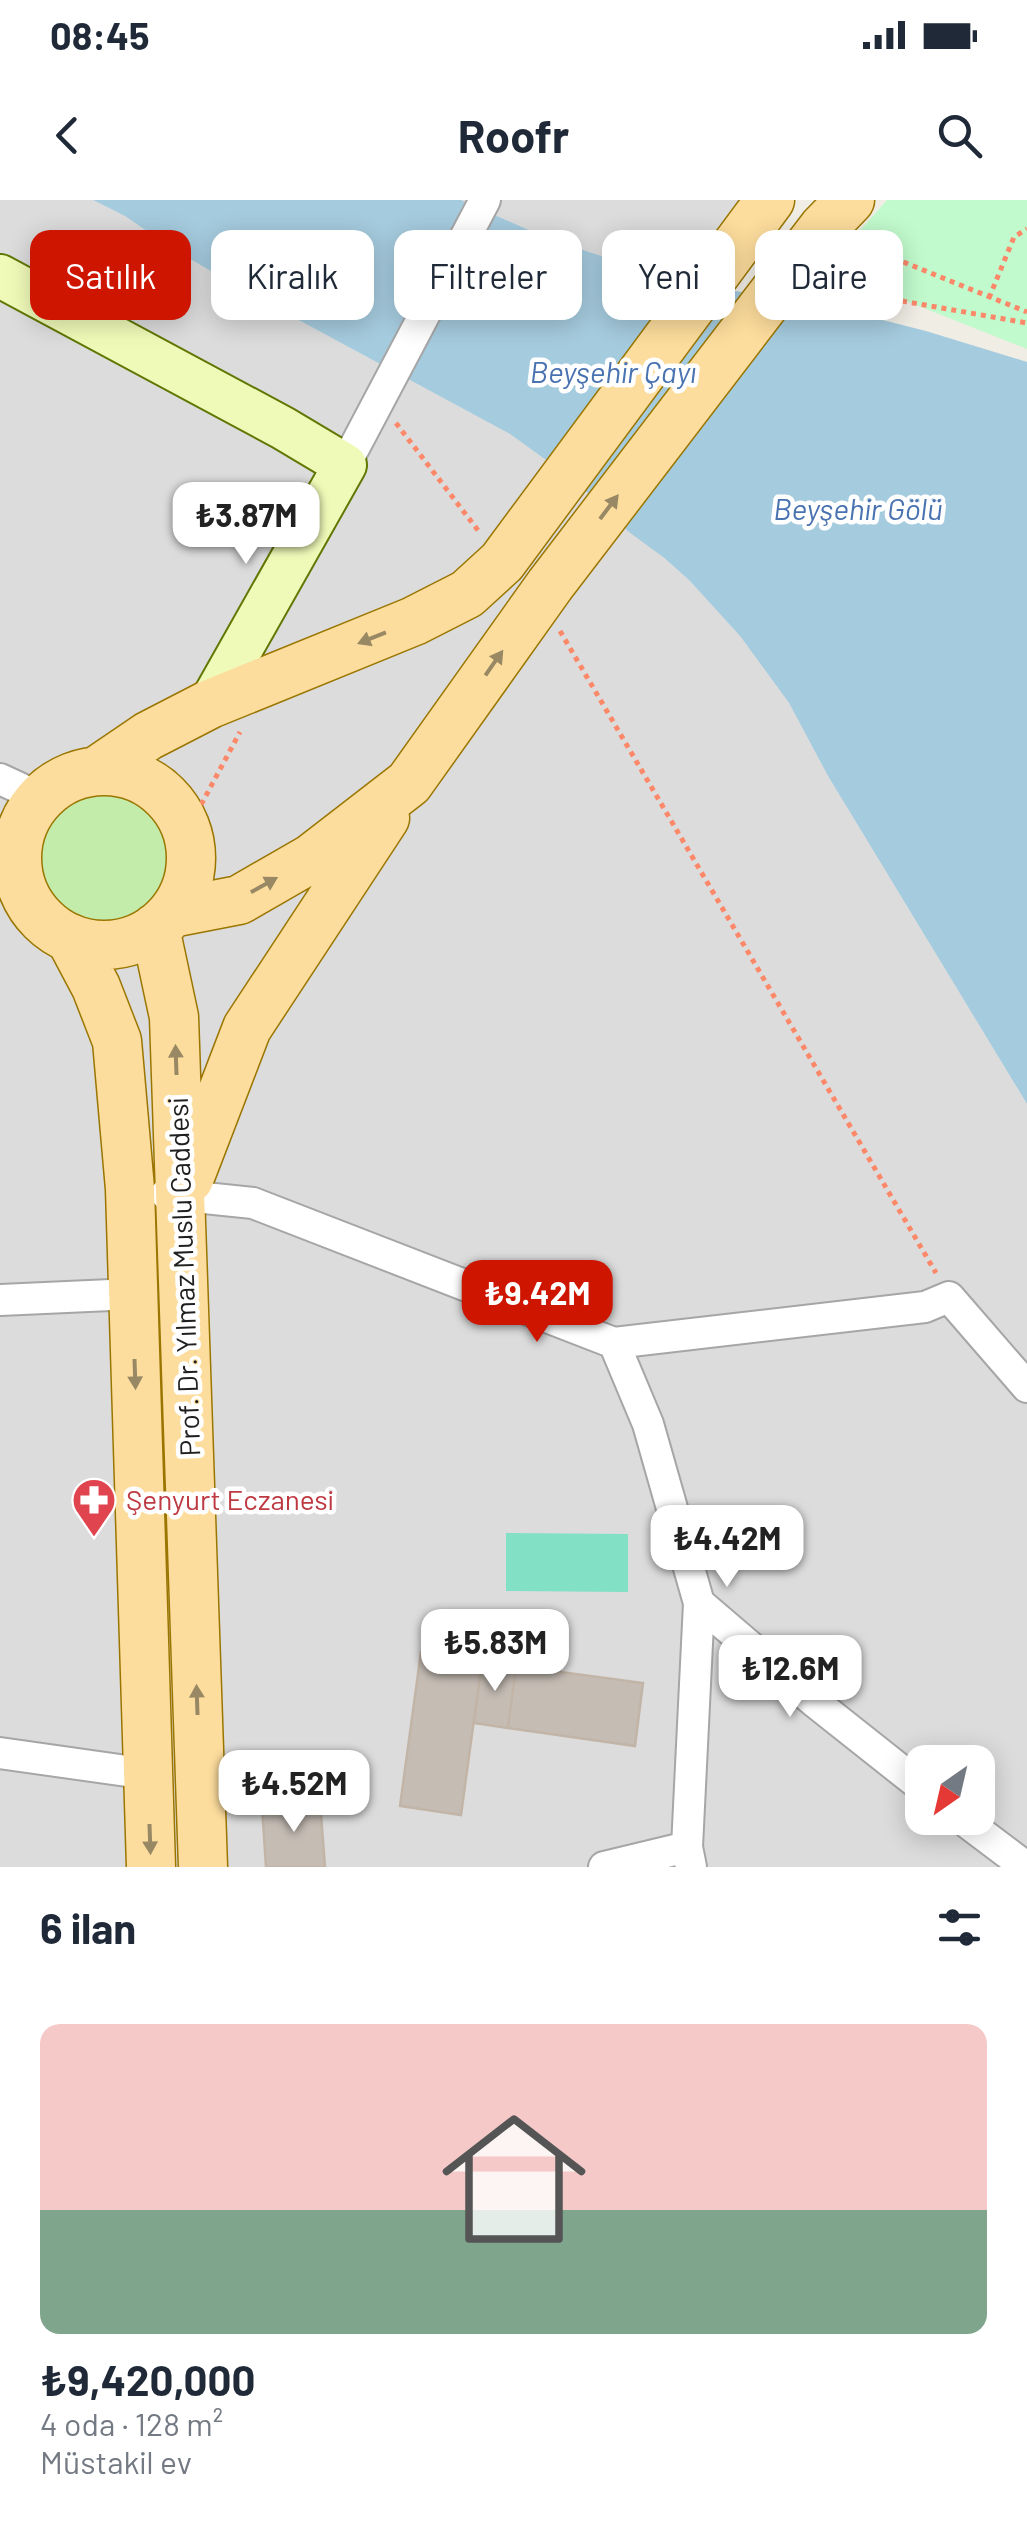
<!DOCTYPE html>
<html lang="tr">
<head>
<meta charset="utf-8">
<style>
	body { margin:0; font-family:Barlow,sans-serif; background:#f6f6f7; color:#1f2937; height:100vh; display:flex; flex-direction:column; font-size:38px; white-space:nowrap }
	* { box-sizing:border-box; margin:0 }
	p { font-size:32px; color:#747a83 }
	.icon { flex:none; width:55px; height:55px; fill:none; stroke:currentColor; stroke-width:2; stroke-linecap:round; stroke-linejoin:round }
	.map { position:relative; height:1667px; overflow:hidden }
	.details { display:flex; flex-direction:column; background:#fff; flex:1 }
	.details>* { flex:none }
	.banner { position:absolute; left:30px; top:30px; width:968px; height:90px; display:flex; gap:20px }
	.needle { width:65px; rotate:214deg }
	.controls { position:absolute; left:905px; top:1545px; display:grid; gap:20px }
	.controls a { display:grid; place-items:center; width:90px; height:90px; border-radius:20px; background:#fff; box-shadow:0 5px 25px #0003; font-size:50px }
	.price { position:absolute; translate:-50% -85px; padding:0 22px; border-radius:20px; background:#fff; color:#222; font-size:32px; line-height:65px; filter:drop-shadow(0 2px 5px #0008) }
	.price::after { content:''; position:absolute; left:50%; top:60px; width:30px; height:22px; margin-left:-15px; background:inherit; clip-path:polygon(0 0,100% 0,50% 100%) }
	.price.on { background:#ce1500; color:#fff }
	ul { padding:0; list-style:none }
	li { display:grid; align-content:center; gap:20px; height:530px; padding:0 40px }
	li span { display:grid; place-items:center; height:310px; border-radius:20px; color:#555 }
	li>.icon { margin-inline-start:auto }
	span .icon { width:180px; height:180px; fill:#fffc; stroke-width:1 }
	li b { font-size:42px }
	h2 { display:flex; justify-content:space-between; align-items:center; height:120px; padding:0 40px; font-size:42px }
	.chip { padding:0 35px; border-radius:20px; background:#fff; box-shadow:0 5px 25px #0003; font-size:35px; line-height:90px }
	.chip.on { background:#ce1500; color:#fff }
	.status { display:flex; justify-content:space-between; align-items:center; height:70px; padding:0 50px; background:#fff; direction:ltr }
	.status svg { height:28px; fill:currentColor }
	header { display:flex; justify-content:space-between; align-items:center; height:130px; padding:0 40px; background:#fff; font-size:45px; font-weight:700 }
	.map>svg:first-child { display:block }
	.residential { fill:#dddcdc; fill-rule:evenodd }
	.grass { fill:#c3ebaa }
	.park { fill:#c1facc }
	.pitch { fill:#82e0c5 }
	.water { fill:#a5cbde }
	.building { fill:#c5bcb4; stroke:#c2b5a7; stroke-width:2.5 }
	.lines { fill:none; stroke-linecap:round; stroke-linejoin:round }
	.street-casing { stroke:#a6a6a6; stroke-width:34 }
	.secondary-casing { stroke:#607803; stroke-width:46 }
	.primary-casing { stroke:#9a7600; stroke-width:51 }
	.path { stroke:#fc886a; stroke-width:5; stroke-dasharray:5 5; stroke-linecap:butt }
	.street { stroke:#fff; stroke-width:30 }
	.secondary { stroke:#f0fab8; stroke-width:42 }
	.primary { stroke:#fddd9d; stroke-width:48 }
	.oneway { fill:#998864 }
	.labels { text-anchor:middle; stroke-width:9; stroke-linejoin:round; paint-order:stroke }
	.street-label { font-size:28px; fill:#1f1f1f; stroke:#fff }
	.health-label { font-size:28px; fill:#be3a42; stroke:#fff; text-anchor:start }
	.water-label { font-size:30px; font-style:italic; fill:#4972b0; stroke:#fff }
</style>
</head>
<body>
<div class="status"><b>08:45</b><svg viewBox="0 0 49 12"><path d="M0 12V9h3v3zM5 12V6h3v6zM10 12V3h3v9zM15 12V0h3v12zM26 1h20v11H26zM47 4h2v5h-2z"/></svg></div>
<header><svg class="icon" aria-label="back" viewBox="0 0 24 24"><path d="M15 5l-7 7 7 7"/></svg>Roofr<svg class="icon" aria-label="search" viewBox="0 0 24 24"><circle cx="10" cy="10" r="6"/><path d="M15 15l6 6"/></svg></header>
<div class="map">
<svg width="1027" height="1667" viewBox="0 0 1027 1667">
	<rect width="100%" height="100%" fill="#f0ede5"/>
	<!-- residential -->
	<path class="residential" d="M 0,0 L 93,0 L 125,16 L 170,47 L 241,89 L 510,234 L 575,281 L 689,380 L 740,436 L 789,503 L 828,576 L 1027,904 L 1027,1667 L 0,1667 ZM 922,1562 L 978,1562 L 978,1618 L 922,1618 Z
		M 461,0 L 748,0 L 685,83 L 549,39 Z"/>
	<!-- grass -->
	<path class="grass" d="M40 658a65 65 0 1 1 130 0a65 65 0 1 1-130 0Z"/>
	<!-- park -->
	<path class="park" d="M 887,0 L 1027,0 L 1027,149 L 826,69 Z"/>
	<!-- pitch -->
	<path class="pitch" d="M 506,1333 L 628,1334 L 628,1392 L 506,1391 Z"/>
	<!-- water -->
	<path class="water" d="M 93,0 L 461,0 L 549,39 L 685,83 L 799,101 L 863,115 L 926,131 L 1027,162 L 1027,904 L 828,576 L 789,503 L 740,436 L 689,380 L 663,357 L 629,332 L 575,281 L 510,234 L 241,89 L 170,47 L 125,16 Z"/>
	<!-- building -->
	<path class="building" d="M 421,1452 L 482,1461 L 461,1615 L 400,1606 Z
		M 482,1461 L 516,1466 L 508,1528 L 474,1523 Z
		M 516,1466 L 643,1483 L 635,1546 L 508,1528 Z
		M 320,1601 L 325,1667 L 266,1667 L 262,1606 Z"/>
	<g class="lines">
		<defs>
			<path id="street" d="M 345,265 L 485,0
				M 0,579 L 41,598
				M 166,994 L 253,1003 L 614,1143 L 925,1107 L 949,1097 L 1027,1187
				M 0,1100 L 133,1094
				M 614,1143 L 648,1224 L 699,1403 L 687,1647 L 691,1667
				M 699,1403 L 816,1503 L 922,1587
				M 0,1553 L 148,1574
				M 961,1618 L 1026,1667
				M 604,1667 L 687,1647"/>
			<path id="secondary" d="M 0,76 L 283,228 L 345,265 L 210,504"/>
			<path id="primary" d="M 98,570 L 148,536 L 210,504 L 414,421 L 467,394 L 502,362 L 770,0
				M17 658a87 87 0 1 1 174 0a87 87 0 1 1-174 0Z
				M 172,713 L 239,700 L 312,658 L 409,583 L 550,385 L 823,28 L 850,0
				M 155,728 L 174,817 L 203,1667
				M 70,738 L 96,787 L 117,841 L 130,989 L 151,1667
				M 189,979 L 247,828 L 385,618"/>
		</defs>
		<!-- street casing -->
		<use href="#street" class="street-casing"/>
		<!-- secondary casing -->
		<use href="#secondary" class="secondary-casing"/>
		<!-- primary casing -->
		<use href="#primary" class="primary-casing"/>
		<!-- path -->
		<path class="path" d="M 861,36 L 891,57 L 1027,112
			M 844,86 L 885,98 L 1027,123
			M 989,98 L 1014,37 L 1027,29
			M 396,223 L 480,333
			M 560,431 L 936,1073
			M 187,631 L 240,532"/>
		<!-- street -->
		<use href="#street" class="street"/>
		<!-- secondary -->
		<use href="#secondary" class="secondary"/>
		<!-- primary -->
		<use href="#primary" class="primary"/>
	</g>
	<!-- one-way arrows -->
	<defs><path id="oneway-solid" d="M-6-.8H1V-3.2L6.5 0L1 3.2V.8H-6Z" transform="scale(2.5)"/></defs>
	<g class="oneway">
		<use href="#oneway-solid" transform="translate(609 307) rotate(-53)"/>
		<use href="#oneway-solid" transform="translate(372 438) rotate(158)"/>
		<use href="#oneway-solid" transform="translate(494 463) rotate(-55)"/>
		<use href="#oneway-solid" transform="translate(264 685) rotate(-29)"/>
		<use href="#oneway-solid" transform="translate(176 860) rotate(-92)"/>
		<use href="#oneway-solid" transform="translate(135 1174) rotate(88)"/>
		<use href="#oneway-solid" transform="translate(197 1500) rotate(-92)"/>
		<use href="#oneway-solid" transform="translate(150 1639) rotate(88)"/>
	</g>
	<!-- icons -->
	<defs>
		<symbol id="pharmacy-pin" viewBox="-11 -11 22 30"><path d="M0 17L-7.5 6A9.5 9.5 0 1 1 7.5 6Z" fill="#e0444e" stroke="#fff"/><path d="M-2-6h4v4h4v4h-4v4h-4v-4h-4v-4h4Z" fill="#fff"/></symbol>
	</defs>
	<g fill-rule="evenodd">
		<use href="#pharmacy-pin" x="69" y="1275" width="50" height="68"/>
	</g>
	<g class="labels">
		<!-- street labels -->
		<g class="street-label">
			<text transform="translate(184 1077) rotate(-92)" y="10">Prof. Dr. Yılmaz Muslu Caddesi</text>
		</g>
		<!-- health labels -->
		<g class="health-label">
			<text x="126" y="1310">Şenyurt Eczanesi</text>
		</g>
		<!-- water labels -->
		<g class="water-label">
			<text x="613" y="183">Beyşehir Çayı</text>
			<text x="858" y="320">Beyşehir Gölü</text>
		</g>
	</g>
</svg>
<div class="controls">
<a><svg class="needle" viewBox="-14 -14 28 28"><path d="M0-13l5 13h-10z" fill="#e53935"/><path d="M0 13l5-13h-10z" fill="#747a83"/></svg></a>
</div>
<b class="price" style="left:246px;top:367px">₺3.87M</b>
<b class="price on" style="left:537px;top:1145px">₺9.42M</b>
<b class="price" style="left:727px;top:1390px">₺4.42M</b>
<b class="price" style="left:495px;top:1494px">₺5.83M</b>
<b class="price" style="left:790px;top:1520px">₺12.6M</b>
<b class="price" style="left:294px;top:1635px">₺4.52M</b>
<div class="banner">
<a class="chip on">Satılık</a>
<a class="chip">Kiralık</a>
<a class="chip">Filtreler</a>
<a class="chip">Yeni</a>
<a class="chip">Daire</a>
</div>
</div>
<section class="details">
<h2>6 ilan<svg class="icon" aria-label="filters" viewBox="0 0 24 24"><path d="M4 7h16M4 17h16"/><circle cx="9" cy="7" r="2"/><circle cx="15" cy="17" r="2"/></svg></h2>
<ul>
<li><span style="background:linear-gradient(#f6c9c9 60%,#7fa58c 0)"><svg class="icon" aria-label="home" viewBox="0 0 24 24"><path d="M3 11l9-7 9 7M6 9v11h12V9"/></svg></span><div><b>₺9,420,000</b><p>4 oda · 128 m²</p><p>Müstakil ev</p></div></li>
</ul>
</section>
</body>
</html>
